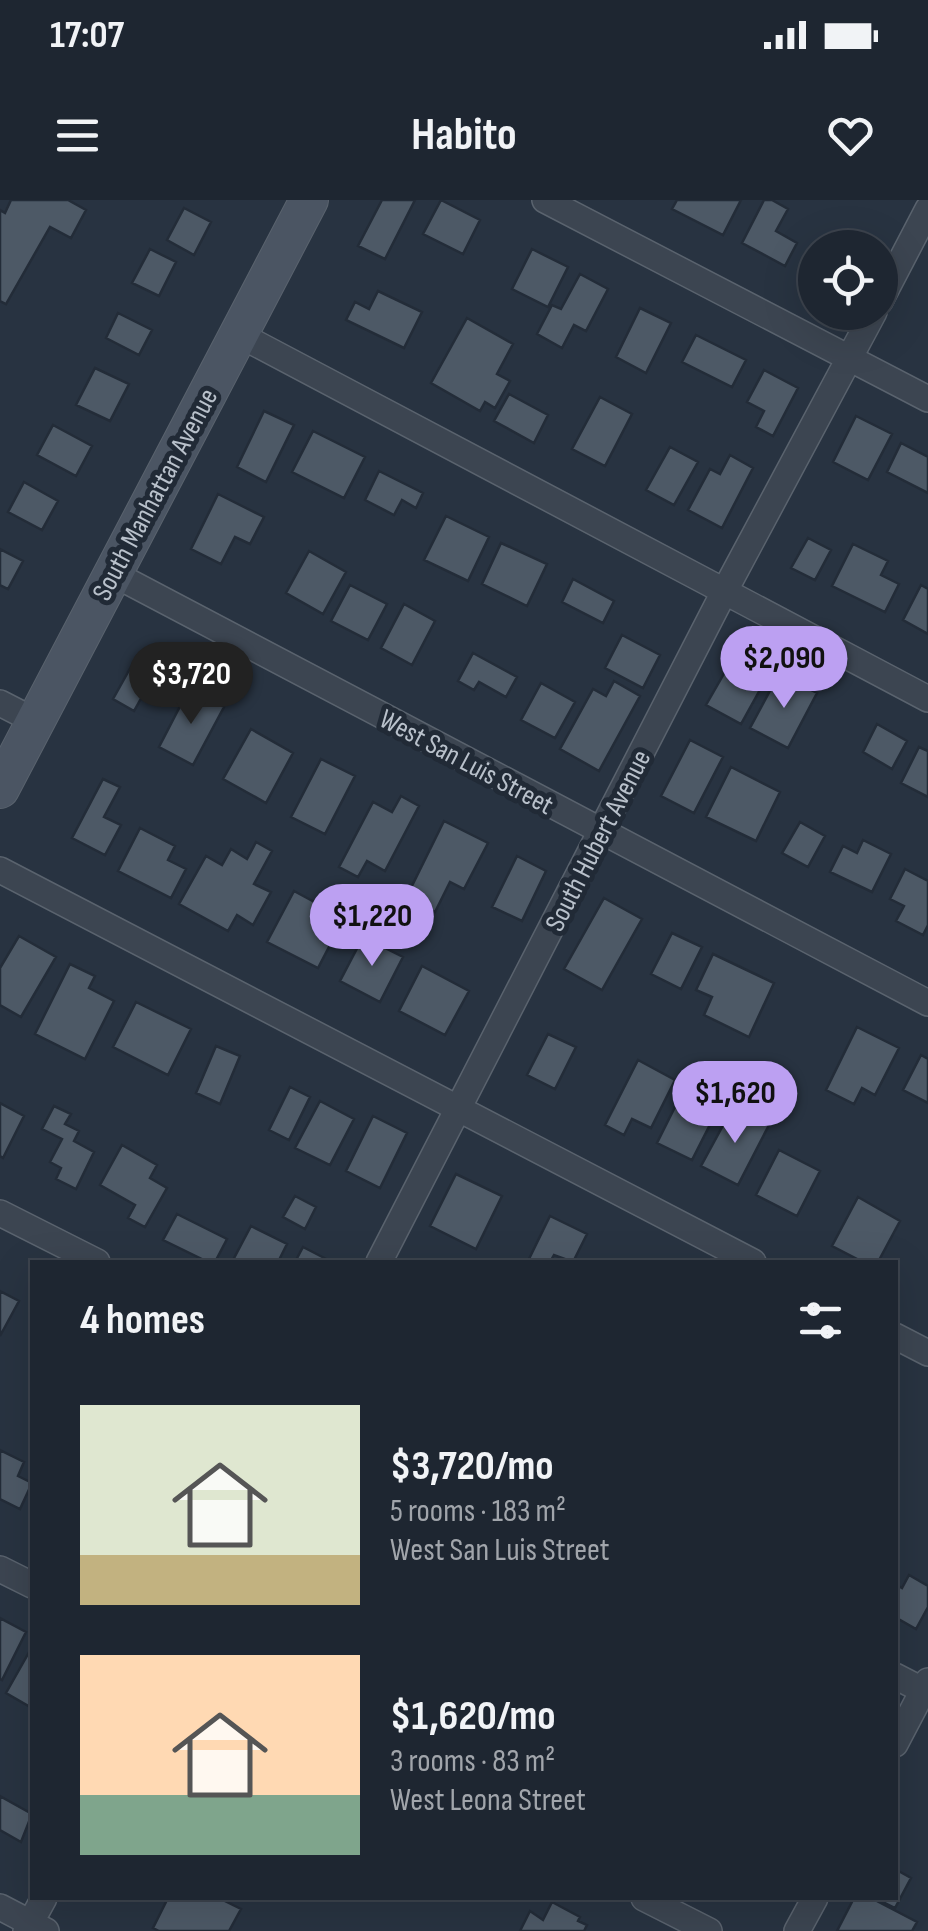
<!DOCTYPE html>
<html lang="en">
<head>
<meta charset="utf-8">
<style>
	body { margin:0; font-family:"Sofia Sans Condensed",sans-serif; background:#2b323d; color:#f1f3f6; height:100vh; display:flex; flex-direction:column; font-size:38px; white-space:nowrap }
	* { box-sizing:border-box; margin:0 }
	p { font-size:32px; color:#a1a5ab }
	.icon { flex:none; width:55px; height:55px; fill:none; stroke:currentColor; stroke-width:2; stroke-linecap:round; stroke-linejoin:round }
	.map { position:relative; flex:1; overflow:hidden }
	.panel { position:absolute; left:30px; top:1060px; width:868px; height:640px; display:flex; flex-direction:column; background:#1e2631; border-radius:0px; box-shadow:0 10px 40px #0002,0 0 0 2px #3c434d }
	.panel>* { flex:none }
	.tools { position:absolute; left:798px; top:30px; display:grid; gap:20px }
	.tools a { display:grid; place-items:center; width:100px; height:100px; border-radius:50%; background:#1e2631; box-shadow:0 10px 40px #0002,0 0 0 2px #3c434d; font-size:50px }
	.price { position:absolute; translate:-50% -85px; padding:0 22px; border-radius:35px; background:#bca0f2; color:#111; font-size:32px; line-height:65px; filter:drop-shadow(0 2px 5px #0008) }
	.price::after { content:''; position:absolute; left:50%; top:60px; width:30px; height:22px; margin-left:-15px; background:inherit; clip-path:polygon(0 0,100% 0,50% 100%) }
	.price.current { background:#222; color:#fff }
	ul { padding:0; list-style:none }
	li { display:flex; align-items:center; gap:30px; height:250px; padding:0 50px }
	li span { display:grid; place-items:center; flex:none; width:280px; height:200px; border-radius:0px; color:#555 }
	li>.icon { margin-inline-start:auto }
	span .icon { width:120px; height:120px; fill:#fffc; stroke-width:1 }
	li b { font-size:42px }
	h2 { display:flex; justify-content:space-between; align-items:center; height:120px; padding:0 50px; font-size:42px }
	.status { display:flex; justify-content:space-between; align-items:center; height:70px; padding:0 50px; background:#1e2631; direction:ltr }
	.status svg { height:28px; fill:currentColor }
	header { display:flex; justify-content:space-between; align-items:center; height:130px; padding:0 50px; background:#1e2631; font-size:45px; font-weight:700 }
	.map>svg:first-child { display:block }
	.building { fill:#4d5966; stroke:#232c38; stroke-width:2.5 }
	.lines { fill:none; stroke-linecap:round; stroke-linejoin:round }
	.minor-casing { stroke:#5a636e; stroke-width:28 }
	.secondary-casing { stroke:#5a636e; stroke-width:40 }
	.minor { stroke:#3c4551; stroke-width:25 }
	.secondary { stroke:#4b5563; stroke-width:38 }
	.labels { text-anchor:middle; stroke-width:10; stroke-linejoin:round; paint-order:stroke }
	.street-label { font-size:28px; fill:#b9c1cb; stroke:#212a36 }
</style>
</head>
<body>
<div class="status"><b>17:07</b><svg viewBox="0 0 49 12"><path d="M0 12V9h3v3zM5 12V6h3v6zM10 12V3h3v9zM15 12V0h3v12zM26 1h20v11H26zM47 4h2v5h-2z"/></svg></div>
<header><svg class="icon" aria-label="menu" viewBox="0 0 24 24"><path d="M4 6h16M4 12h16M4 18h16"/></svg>Habito<svg class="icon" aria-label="heart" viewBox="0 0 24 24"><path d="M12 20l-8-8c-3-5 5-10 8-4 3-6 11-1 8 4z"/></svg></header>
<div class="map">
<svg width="928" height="1731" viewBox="0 0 928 1731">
	<rect width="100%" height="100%" fill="#283341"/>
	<!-- building -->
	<path class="building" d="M 11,0 L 68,0 L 86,10 L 71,38 L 50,27 L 6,104 L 0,101 L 0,10 L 5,13 Z
		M 382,0 L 415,0 L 385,59 L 358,46 Z
		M 441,0 L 480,20 L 463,54 L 423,34 Z
		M 677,0 L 741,0 L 723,35 L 672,9 Z
		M 764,0 L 772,0 L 788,9 L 776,31 L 797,43 L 785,66 L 742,43 Z
		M 184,8 L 211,22 L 194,55 L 167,40 Z
		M 150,49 L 176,62 L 159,96 L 132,83 Z
		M 532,49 L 568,67 L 548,107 L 512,89 Z
		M 580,74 L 608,89 L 586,131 L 574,125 L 562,148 L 537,134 L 552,105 L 561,109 Z
		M 378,91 L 422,112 L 404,148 L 346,120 L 355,102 L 369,109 Z
		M 640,108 L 671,123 L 646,173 L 616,157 Z
		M 118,113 L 152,130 L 139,155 L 106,138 Z
		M 467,118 L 513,144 L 497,174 L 510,181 L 495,208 L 485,202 L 480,211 L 431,183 Z
		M 696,135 L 746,160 L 732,187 L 682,162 Z
		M 95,168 L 129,184 L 110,221 L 76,205 Z
		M 764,170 L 798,188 L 773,236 L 756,227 L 764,211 L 747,202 Z
		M 509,194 L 548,215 L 534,243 L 494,221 Z
		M 600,197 L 632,214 L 605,266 L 572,249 Z
		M 264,211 L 294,225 L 266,282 L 237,267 Z
		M 856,216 L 892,234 L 868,280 L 833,262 Z
		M 53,225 L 92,246 L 76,276 L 37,255 Z
		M 313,231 L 365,257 L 344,298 L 292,272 Z
		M 901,243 L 928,257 L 928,293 L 887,272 Z
		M 670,247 L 698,262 L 674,305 L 646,290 Z
		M 730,255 L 753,268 L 722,328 L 688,310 L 710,269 L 720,274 Z
		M 379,271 L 423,293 L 416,308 L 402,300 L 394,315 L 365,300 Z
		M 24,282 L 58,301 L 42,330 L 8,312 Z
		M 218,294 L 264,317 L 250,344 L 235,337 L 221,364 L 191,349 Z
		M 446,316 L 489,337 L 468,381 L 424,360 Z
		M 808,338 L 831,350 L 815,380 L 791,368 Z
		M 501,343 L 547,364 L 527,406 L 482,384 Z
		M 853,344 L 888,361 L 881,375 L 899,384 L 885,412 L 832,386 Z
		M 0,349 L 23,361 L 8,389 L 0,385 Z
		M 309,351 L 346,372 L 323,414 L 286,393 Z
		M 573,379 L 614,401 L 603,423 L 562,402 Z
		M 350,385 L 387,404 L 368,440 L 331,421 Z
		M 921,385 L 928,389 L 928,434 L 903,420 Z
		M 404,404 L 435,421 L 412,465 L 381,448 Z
		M 622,435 L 660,455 L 643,488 L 605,468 Z
		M 737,451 L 771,470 L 741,524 L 706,505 Z
		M 473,453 L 517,477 L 506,497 L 479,482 L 474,490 L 458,481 Z
		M 137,456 L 158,468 L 134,511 L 113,499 Z
		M 779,474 L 817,493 L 788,548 L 750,528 Z
		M 614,481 L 640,496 L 599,571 L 560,549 L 593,489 L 606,496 Z
		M 541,483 L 575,502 L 555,538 L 521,520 Z
		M 189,489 L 224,507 L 193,565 L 159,547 Z
		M 877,524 L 907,541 L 892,569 L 863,552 Z
		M 251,529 L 293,553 L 266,603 L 223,579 Z
		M 690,540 L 723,557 L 694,613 L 661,596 Z
		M 919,547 L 928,551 L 928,597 L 901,583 Z
		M 321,559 L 355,576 L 325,634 L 291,617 Z
		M 731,567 L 780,592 L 756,641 L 706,617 Z
		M 103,579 L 120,587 L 104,617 L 121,625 L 105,655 L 72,638 Z
		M 401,596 L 419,606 L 385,671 L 367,661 L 358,677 L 339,667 L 373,602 L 392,612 Z
		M 444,621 L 488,643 L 464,689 L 450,682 L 435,712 L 406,698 Z
		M 800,622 L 825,636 L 808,667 L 782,653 Z
		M 140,628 L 175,646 L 168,660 L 186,669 L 171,698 L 118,671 Z
		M 863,640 L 891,654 L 872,692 L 830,672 L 843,646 L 857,653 Z
		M 256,642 L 272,651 L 254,684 L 271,692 L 253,725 L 237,715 L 228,731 L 179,704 L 206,656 L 222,665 L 231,649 L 247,659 Z
		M 517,656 L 546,671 L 522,721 L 492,707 Z
		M 905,669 L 928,681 L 928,725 L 923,735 L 896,721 L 904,706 L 890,699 Z
		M 294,691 L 344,718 L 318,768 L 267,742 Z
		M 604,698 L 642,719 L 602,790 L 564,769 Z
		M 672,733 L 702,747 L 681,789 L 651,774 Z
		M 19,736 L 56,757 L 21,817 L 0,805 L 0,768 Z
		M 363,737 L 403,757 L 380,802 L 340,781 Z
		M 713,754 L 774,783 L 749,837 L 704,815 L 712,797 L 696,790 Z
		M 70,764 L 95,776 L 89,788 L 114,801 L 85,859 L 35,834 Z
		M 422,766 L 469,791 L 445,835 L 399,811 Z
		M 136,802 L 191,829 L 168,875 L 113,847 Z
		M 857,827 L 899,848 L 875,895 L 862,888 L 854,904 L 826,890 Z
		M 548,834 L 576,847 L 555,889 L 527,875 Z
		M 216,846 L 240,856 L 220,904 L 196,893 Z
		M 921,855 L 928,859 L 928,903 L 903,890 Z
		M 638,860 L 675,880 L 651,928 L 632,919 L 624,935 L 605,925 Z
		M 688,881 L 723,899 L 692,960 L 657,943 Z
		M 290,887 L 310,897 L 289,940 L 269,930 Z
		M 320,901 L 354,919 L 330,965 L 295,948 Z
		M 0,903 L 24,916 L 3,958 L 0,956 Z
		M 54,906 L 71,914 L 65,924 L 79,931 L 74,941 L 94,952 L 76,989 L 56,979 L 61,968 L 50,962 L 62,939 L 42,929 Z
		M 733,907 L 769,925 L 738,985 L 701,966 Z
		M 373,916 L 407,933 L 380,988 L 346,971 Z
		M 122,945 L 157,965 L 150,978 L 167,988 L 145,1027 L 128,1018 L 135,1005 L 100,985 Z
		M 779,950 L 820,971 L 797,1016 L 756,995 Z
		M 456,974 L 502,996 L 476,1049 L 430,1026 Z
		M 295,996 L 316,1007 L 305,1029 L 283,1017 Z
		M 858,997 L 900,1021 L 878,1062 L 863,1062 L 832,1046 Z
		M 177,1014 L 227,1039 L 215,1062 L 208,1062 L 163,1040 Z
		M 550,1016 L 587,1034 L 573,1062 L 554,1055 L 550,1062 L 528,1061 Z
		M 251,1026 L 287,1044 L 278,1062 L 232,1062 Z
		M 303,1047 L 332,1062 L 295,1062 Z
		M 0,1091 L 19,1101 L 0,1136 Z
		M 0,1250 L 24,1262 L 18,1276 L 32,1283 L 20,1309 L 0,1299 Z
		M 909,1375 L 928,1386 L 928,1407 L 916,1429 L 895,1417 L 895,1384 L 902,1388 Z
		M 0,1418 L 26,1432 L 2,1480 L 0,1479 Z
		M 32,1447 L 32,1508 L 6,1493 Z
		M 0,1596 L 32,1614 L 21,1642 L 0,1630 Z
		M 895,1669 L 911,1678 L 895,1708 L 875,1698 L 895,1698 Z
		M 168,1698 L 227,1698 L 225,1701 L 241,1709 L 229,1731 L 159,1731 L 153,1728 Z
		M 854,1698 L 871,1698 L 917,1722 L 912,1731 L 837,1731 Z
		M 552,1702 L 580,1717 L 578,1721 L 587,1725 L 584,1731 L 520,1731 L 530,1711 L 543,1720 Z"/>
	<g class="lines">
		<defs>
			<path id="minor" d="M 545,0 L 928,199
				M 880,101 L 928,9
				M 238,134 L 928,499
				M 112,373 L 928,803
				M 0,503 L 35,521
				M 0,670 L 753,1062
				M 0,1013 L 97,1062
				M 379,1062 L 723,394 L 874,112
				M 895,1136 L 928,1153
				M 0,1369 L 32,1385
				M 895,1476 L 928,1493
				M 895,1544 L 928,1481
				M 644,1698 L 709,1731
				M 0,1707 L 46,1731
				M 26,1731 L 44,1698
				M 797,1731 L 815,1698"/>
			<path id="secondary" d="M 0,589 L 309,0"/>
		</defs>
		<!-- minor casing -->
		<use href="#minor" class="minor-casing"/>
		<!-- secondary casing -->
		<use href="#secondary" class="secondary-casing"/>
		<!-- minor -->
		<use href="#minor" class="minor"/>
		<!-- secondary -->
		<use href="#secondary" class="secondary"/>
	</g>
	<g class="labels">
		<!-- street labels -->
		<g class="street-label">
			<text transform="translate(154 294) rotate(-62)" y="10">South Manhattan Avenue</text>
			<text transform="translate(467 561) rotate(28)" y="10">West San Luis Street</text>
			<text transform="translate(597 640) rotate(-63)" y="10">South Hubert Avenue</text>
		</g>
	</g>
</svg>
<div class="tools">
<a><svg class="icon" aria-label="locate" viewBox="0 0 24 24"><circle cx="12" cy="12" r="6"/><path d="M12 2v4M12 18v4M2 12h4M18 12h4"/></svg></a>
</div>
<b class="price" style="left:784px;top:511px">$2,090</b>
<b class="price current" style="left:191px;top:527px">$3,720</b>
<b class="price" style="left:372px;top:769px">$1,220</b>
<b class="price" style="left:735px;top:946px">$1,620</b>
<section class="panel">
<h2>4 homes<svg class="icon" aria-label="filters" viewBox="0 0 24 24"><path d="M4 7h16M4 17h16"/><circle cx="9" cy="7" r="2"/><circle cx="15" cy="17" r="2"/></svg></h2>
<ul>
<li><span style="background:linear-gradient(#dfe7d0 75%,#c2b280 0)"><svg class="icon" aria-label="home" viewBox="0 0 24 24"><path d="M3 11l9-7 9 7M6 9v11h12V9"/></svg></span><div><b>$3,720/mo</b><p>5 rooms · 183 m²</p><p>West San Luis Street</p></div></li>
<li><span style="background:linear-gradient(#ffd9b3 70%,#7fa58c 0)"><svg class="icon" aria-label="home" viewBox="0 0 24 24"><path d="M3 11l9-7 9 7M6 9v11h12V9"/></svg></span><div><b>$1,620/mo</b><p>3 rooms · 83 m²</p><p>West Leona Street</p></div></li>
</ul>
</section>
</div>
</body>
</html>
